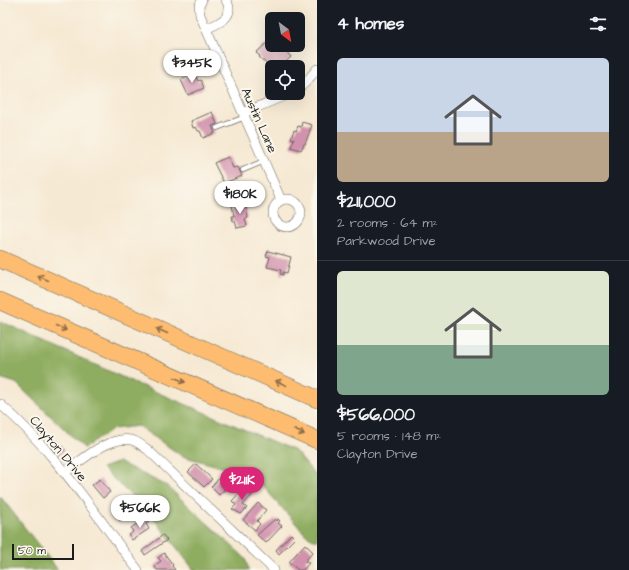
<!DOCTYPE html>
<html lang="en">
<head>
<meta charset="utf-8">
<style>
	body { margin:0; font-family:"Architects Daughter",sans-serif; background:#20242c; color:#f1f3f6; height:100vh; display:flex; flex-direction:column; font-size:15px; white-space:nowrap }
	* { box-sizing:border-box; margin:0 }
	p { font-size:13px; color:#9ea1a6 }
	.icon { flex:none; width:22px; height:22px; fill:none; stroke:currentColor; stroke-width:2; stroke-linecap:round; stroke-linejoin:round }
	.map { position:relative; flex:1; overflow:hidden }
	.drawer { display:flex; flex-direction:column; background:#171b24; width:312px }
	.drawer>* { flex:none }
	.needle { width:26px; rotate:148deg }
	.fabs { position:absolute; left:265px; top:12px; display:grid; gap:8px }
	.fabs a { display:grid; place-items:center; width:40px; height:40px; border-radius:6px; background:#171b24; box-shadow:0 4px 16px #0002; font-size:20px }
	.scale { position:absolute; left:12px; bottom:10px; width:62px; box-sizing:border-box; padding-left:4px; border:2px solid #1c1c1c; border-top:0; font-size:11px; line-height:14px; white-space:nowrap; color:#1c1c1c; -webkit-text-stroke:3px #fbf7ec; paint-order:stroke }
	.price { position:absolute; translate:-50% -34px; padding:0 9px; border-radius:14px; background:#fff; color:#222; font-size:13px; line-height:26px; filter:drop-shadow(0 1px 2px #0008) }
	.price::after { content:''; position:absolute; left:50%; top:24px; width:12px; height:9px; margin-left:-6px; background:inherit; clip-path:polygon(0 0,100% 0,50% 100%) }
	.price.current { background:#db2777; color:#fff }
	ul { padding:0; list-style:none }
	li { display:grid; align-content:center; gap:8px; height:212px; padding:0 20px }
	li+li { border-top:1px solid #363941 }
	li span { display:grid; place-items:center; height:124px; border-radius:6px; color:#555 }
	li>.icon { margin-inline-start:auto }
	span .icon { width:72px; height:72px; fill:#fffc; stroke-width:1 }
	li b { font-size:17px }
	h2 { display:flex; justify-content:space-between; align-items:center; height:48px; padding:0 20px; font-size:17px }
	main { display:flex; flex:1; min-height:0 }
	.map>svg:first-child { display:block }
	.forest { fill:#8fad60; stroke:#56643e }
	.building { fill:#d292ad }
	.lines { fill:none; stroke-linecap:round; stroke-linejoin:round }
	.service-casing { stroke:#68645c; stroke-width:6 }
	.minor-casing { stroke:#68645c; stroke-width:10 }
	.motorway-casing { stroke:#68645c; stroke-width:18 }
	.service { stroke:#fff; stroke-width:4.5 }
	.minor { stroke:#fff; stroke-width:9 }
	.motorway { stroke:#fdbc70; stroke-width:17 }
	.oneway { stroke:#8c6c46 }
	.labels { text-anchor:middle; stroke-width:4; stroke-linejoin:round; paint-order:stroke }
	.street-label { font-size:13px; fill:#1c1c1c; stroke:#fbf7ec }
</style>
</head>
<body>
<main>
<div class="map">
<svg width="317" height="570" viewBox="0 0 317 570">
	<rect width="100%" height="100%" fill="#fbf7ec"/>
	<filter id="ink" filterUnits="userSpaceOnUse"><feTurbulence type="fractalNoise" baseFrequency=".025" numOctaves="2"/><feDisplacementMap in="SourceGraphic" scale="8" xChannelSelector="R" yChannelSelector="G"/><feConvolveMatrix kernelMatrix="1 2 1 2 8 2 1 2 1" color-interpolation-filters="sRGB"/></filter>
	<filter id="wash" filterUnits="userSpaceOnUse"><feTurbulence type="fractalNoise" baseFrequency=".012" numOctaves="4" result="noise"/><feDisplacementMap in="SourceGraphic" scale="16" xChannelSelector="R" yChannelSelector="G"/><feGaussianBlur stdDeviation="0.9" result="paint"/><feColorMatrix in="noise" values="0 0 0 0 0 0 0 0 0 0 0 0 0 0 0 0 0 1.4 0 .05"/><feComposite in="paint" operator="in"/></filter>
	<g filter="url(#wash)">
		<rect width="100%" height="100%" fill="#f6e9d3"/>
		<!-- forest -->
		<path class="forest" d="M 0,321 L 135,383 L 295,451 L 317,477 L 317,541 L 305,534 L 254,476 L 182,456 L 138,426 L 113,429 L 84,448 L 16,383 L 0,378 Z
			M 119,462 L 167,486 L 245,558 L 249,570 L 194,570 L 149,512 L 102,468 Z
			M 0,496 L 58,570 L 0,570 Z"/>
		<g id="blocks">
			<!-- building -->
			<path class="building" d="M 270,40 L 272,41 L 272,45 L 276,45 L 282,51 L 284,49 L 291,57 L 280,67 L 272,67 L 272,71 L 270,73 L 266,69 L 268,65 L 259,57 L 260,56 L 256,53 Z
				M 193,71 L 198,81 L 201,80 L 204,88 L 188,95 L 181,80 L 187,77 L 186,75 Z
				M 212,112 L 217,124 L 212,126 L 215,133 L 203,138 L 200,131 L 198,131 L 196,127 L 193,128 L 191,121 Z
				M 302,122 L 312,125 L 305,144 L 304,144 L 301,150 L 291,147 L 294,139 L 291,138 L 294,130 L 296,131 L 298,126 L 301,127 Z
				M 228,157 L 233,168 L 238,167 L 242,176 L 224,183 L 214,163 Z
				M 245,203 L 248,218 L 245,219 L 247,226 L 237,228 L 235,221 L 233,221 L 232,216 L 234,216 L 232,205 Z
				M 268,251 L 291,257 L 287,273 L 283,272 L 283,275 L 280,274 L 281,270 L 267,267 L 270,257 L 266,256 Z
				M 56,440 L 65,450 L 58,456 L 50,446 Z
				M 196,464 L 212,479 L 204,487 L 188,472 Z
				M 223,474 L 231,483 L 219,495 L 211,487 Z
				M 100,479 L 110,492 L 103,498 L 92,485 Z
				M 245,487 L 253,494 L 243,505 L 247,508 L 241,514 L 232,509 L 236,505 L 232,501 Z
				M 131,500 L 137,508 L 132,512 L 135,516 L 129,520 L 126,517 L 120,521 L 113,513 Z
				M 258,503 L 266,510 L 257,521 L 260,524 L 255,530 L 243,520 Z
				M 147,517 L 150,521 L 146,524 L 149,529 L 132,540 L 129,535 L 133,532 L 131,528 Z
				M 275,519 L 277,521 L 278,519 L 280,521 L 278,523 L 282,526 L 266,543 L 257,535 Z
				M 291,534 L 295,538 L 279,554 L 276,550 Z
				M 163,535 L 167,540 L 145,555 L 142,551 Z
				M 305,544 L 313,552 L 305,561 L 309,563 L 303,570 L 298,570 L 289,562 Z
				M 164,553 L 173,565 L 172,566 L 175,570 L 157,570 L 154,566 L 161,561 L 158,558 Z"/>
		</g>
	</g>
	<g filter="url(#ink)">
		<use href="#blocks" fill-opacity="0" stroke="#68645c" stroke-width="1"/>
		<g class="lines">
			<defs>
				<path id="service" d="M 217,128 L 245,117
					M 243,170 L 264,161"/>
				<path id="minor" d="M 202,0 L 199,6 L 200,15 L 281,200
					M 206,29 C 219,23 236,17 226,0
					M 298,89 L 306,82 L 317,69
					M 243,113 L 291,93
					M273 213a14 14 0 1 1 28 0a14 14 0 1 1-28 0Z
					M 0,404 C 55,451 94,513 138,570
					M 64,473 C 81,461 109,435 131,440 C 137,441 142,446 147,449 L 274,570"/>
				<path id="motorway" d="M 0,259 L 317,399
					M 0,301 L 317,440"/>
			</defs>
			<!-- service casing -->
			<use href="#service" class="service-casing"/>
			<!-- minor casing -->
			<use href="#minor" class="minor-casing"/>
			<!-- motorway casing -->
			<use href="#motorway" class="motorway-casing"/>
			<!-- service -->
			<use href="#service" class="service"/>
			<!-- minor -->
			<use href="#minor" class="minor"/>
			<!-- motorway -->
			<use href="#motorway" class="motorway"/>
		</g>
		<!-- one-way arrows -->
		<defs><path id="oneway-shaft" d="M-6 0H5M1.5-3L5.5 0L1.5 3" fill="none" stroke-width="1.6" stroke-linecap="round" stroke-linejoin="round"/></defs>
		<g class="oneway">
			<use href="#oneway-shaft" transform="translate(43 278) rotate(-156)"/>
			<use href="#oneway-shaft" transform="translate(61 328) rotate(24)"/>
			<use href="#oneway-shaft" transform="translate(162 331) rotate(-156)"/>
			<use href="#oneway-shaft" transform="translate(180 380) rotate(24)"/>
			<use href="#oneway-shaft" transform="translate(281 383) rotate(-156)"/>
			<use href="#oneway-shaft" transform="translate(299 432) rotate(24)"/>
		</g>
	</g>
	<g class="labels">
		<!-- street labels -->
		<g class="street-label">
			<text transform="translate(260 120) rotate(66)" y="5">Austin Lane</text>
			<text transform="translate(59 448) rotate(50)" y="5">Clayton Drive</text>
		</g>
	</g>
</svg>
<div class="fabs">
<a><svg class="needle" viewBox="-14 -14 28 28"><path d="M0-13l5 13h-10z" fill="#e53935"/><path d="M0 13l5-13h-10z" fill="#9ea1a6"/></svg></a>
<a><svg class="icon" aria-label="locate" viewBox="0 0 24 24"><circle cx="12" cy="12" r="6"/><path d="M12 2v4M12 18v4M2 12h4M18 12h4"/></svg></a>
</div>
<div class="scale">50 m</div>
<b class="price" style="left:192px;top:84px">$345K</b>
<b class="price" style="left:240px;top:215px">$180K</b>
<b class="price current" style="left:242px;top:501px">$211K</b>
<b class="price" style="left:140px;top:529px">$566K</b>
</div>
<section class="drawer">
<h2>4 homes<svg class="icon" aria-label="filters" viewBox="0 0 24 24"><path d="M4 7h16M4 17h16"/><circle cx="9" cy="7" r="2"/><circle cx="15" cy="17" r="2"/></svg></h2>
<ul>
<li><span style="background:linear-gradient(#c9d6e8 60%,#b9a48a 0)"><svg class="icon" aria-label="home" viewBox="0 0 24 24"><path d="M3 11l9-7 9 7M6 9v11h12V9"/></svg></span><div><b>$211,000</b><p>2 rooms · 64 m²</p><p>Parkwood Drive</p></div></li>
<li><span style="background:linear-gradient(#dfe7d0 60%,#7fa58c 0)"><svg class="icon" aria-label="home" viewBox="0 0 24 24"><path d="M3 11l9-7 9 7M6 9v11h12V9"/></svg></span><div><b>$566,000</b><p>5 rooms · 148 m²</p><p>Clayton Drive</p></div></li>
</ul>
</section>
</main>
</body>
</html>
